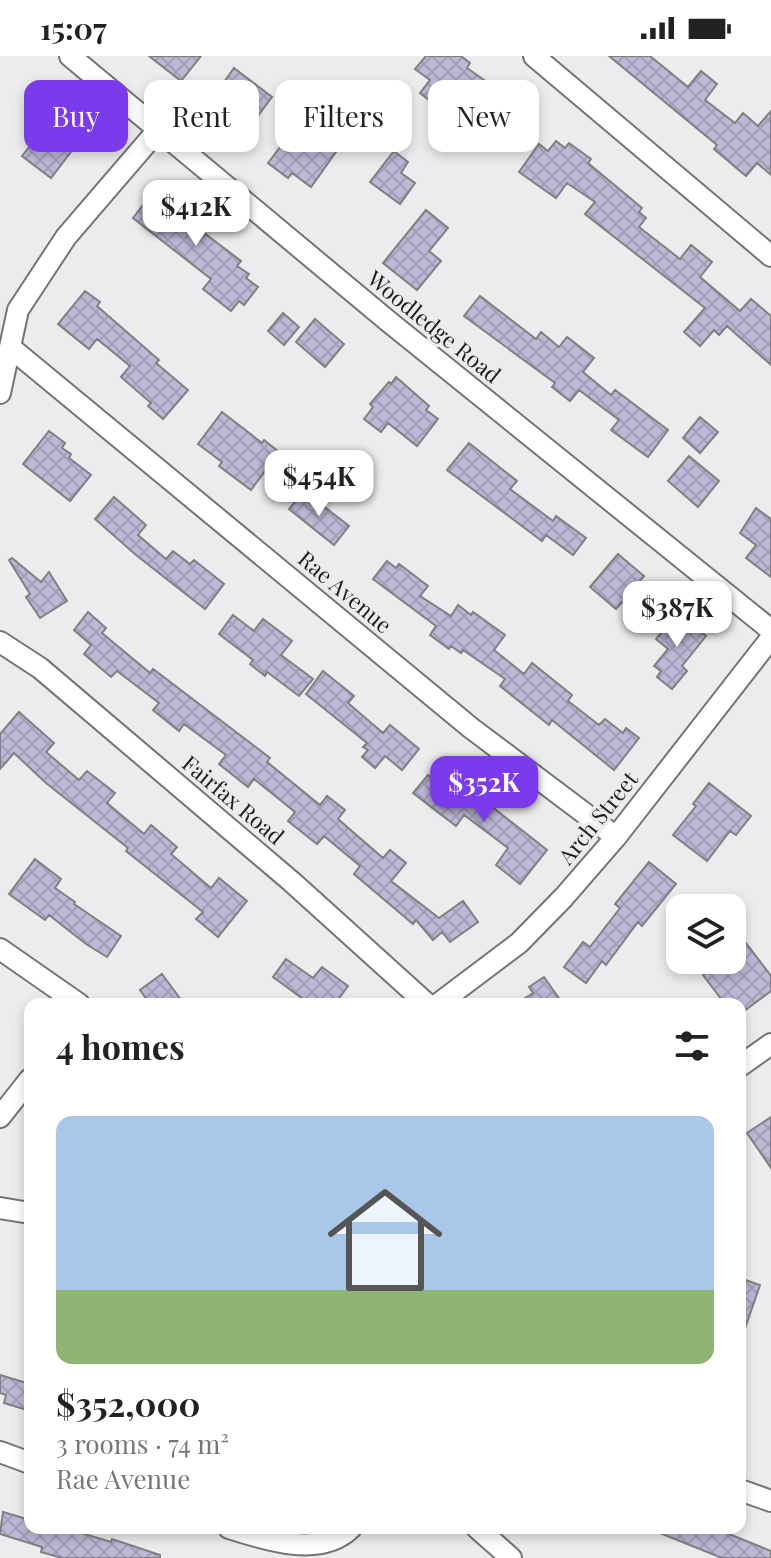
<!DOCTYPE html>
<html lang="en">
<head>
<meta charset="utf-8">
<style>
	body { margin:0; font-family:"Playfair Display",serif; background:#f6f6f6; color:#222; height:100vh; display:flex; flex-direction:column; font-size:30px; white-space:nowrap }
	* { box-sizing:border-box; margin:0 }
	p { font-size:26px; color:#767676 }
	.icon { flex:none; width:44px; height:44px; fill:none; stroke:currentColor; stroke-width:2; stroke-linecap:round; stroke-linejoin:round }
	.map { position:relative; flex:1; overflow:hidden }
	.drawer { position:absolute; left:24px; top:942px; width:722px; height:536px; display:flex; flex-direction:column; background:#fff; border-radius:16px; box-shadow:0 4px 12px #0003 }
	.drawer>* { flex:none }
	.banner { position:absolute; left:24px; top:24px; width:724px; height:72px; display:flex; gap:16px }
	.fabs { position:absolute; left:666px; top:838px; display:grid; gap:16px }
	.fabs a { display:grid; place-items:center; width:80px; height:80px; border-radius:16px; background:#fff; box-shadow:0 4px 12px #0003; font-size:40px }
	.price { position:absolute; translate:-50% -68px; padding:0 18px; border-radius:16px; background:#fff; color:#222; font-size:26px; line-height:52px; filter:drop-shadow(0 2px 4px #0008) }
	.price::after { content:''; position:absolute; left:50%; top:48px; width:24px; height:18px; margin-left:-12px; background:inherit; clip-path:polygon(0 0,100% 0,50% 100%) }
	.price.on { background:#7c3aed; color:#fff }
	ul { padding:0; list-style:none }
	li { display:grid; align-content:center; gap:16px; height:424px; padding:0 32px }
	li span { display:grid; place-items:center; height:248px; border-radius:16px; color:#555 }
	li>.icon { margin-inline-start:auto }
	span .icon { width:144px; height:144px; fill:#fffc; stroke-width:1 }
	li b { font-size:34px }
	h2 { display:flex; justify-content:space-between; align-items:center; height:96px; padding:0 32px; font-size:34px }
	.tag { padding:0 28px; border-radius:16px; background:#fff; box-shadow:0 4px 12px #0003; font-size:28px; line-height:72px }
	.tag.on { background:#7c3aed; color:#fff }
	.status { display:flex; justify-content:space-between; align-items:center; height:56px; padding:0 40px; background:#fff; direction:ltr }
	.status svg { height:22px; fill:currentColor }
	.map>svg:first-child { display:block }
	.building { fill:url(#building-cross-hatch); stroke:#808081; stroke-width:2 }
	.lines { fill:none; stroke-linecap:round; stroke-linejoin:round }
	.minor-casing { stroke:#747475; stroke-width:24 }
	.minor { stroke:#fff; stroke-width:20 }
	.labels { text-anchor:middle; stroke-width:7; stroke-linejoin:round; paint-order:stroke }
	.street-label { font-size:22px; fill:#1d1d1d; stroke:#ececee }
</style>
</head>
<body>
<div class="status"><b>15:07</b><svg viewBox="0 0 49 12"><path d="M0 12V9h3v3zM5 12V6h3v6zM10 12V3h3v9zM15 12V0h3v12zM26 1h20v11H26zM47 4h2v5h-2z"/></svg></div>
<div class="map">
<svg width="771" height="1502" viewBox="0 0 771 1502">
	<defs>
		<pattern id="building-cross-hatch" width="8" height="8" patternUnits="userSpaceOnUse" patternTransform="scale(2)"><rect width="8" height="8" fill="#bcb8d6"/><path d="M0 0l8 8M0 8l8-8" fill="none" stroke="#a19eb7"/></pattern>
	</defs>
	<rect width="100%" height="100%" fill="#ececee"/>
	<!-- building -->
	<path class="building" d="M 149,0 L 201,0 L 181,25 Z
		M 426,0 L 461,0 L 470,7 L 467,12 L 528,55 L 511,77 L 493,64 L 483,77 L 470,67 L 480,53 L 452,31 L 437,50 L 420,37 L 430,24 L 415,13 Z
		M 609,0 L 650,0 L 688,31 L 701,15 L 717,28 L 705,44 L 735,67 L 743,57 L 758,70 L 771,55 L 771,119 L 757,107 L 746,120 L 714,93 L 717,89 Z
		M 234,12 L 272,41 L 242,81 L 223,67 L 229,60 L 210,46 Z
		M 59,43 L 96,72 L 78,95 L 74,92 L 51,122 L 22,100 L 48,67 L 43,63 Z
		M 303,61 L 321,75 L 317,81 L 336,96 L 311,131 L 292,117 L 288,122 L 268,107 Z
		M 556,85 L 565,92 L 569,87 L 591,103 L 588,107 L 642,152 L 639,156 L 646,162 L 639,171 L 680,203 L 691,189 L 712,206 L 700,221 L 740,255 L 751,243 L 771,260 L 771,309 L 727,270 L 719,279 L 714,274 L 700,290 L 684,276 L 705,252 L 585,158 L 595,146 L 567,127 L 556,142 L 519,116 L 539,88 L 548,95 Z
		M 394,95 L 408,106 L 401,117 L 415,127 L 400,148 L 370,126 Z
		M 159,128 L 175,140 L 171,145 L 202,169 L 199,173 L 241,205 L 237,210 L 249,218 L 246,222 L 258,231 L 244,249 L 239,245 L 231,255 L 203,233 L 211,223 L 133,162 Z
		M 426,154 L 448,172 L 429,195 L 441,205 L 417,234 L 383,207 Z
		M 85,235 L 100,246 L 97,250 L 159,304 L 156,307 L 188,334 L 163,363 L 148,350 L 151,347 L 121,321 L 130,310 L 97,283 L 89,293 L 58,268 Z
		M 480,240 L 536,283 L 541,276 L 559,291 L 567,281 L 594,302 L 583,316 L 611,339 L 615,334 L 668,374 L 648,401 L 611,374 L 619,364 L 579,334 L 570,345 L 552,331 L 555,327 L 464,260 Z
		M 283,257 L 299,271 L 284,289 L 268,275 Z
		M 315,263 L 344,288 L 325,311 L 296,286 Z
		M 396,321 L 429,350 L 426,354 L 438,363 L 417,390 L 388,367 L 381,376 L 364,363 L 373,351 L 370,348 L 389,326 L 391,328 Z
		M 222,356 L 262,387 L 264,384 L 279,396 L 251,434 L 219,410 L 222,406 L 198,388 Z
		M 700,361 L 718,376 L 700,397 L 683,382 Z
		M 49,375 L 65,387 L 62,392 L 71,398 L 69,402 L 91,419 L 70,445 L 23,408 Z
		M 469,387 L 517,425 L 510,433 L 553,465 L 556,460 L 586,482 L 573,499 L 546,479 L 542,485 L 447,414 Z
		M 689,400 L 719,425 L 698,451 L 668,425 Z
		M 304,435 L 349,470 L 334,489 L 289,453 Z
		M 114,441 L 146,469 L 138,479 L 166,503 L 173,495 L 190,508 L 194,504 L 224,528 L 205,553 L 136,499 L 95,463 Z
		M 756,452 L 771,463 L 771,521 L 746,502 L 756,489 L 740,477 Z
		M 618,498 L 644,520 L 638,527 L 651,537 L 635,557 L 622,546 L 616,553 L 590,531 Z
		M 12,502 L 41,526 L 49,516 L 67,545 L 40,562 L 26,541 L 30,538 L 9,504 Z
		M 387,505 L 396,512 L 399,508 L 428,530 L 420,540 L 451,560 L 458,549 L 471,559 L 473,556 L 505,579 L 494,594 L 524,618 L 532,607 L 572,639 L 568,645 L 599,669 L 605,663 L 623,677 L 626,672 L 639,682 L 614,714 L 552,664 L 549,669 L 500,630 L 505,623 L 463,594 L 461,597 L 451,590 L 449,593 L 430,579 L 436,570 L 373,523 Z
		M 88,556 L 106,572 L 102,577 L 150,617 L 153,613 L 270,702 L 267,706 L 320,749 L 327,740 L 345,754 L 338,763 L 383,802 L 390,794 L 406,807 L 391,825 L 439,862 L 463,845 L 478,866 L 450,886 L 442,876 L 433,884 L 416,864 L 413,868 L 354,818 L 360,810 L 324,780 L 317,788 L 288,765 L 295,756 L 254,723 L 248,731 L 219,708 L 226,699 L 184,668 L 179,675 L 153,654 L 159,647 L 117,615 L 111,621 L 84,598 L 91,589 L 74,574 Z
		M 677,557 L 706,580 L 682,610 L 687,615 L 672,633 L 657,621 L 661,615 L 654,610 L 668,593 L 656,583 Z
		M 233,559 L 254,575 L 263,563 L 292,585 L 281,599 L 313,623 L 299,640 L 267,616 L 265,620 L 250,608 L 253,604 L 219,578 Z
		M 323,615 L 354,640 L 348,647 L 383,677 L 390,669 L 419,693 L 402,714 L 385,700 L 375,712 L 362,701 L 368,694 L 363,691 L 367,687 L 306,638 Z
		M 19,656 L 54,687 L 46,696 L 79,724 L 87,715 L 115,737 L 107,747 L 144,778 L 151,769 L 177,791 L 171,798 L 211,832 L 219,822 L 247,845 L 218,881 L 196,863 L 203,856 L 126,795 L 128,792 L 46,727 L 14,697 L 0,713 L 0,678 Z
		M 428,719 L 449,735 L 458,724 L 547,794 L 520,828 L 496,809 L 508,792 L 464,759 L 456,770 L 413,737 Z
		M 709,727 L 751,760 L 736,779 L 730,775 L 707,805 L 673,779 L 696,750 L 693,748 Z
		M 35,803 L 61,823 L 55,832 L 75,846 L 74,848 L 121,880 L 107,901 L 86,888 L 49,859 L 45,864 L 9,838 Z
		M 649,806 L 676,828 L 642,870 L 638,866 L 606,909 L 602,905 L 586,927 L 564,911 L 583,886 L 590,891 L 620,852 L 615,848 Z
		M 746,887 L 771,920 L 771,935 L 740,958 L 740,948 L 725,948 L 703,919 L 724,904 L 732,904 L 732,898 Z
		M 286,903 L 313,922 L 322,911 L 348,930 L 335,948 L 310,948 L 273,921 Z
		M 162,918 L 184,948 L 150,948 L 140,934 Z
		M 544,921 L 563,948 L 516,948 L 533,937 L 529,931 Z
		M 771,1061 L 771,1112 L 747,1077 Z
		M 740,1222 L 760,1229 L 743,1278 L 740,1277 Z
		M 0,1319 L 30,1328 L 30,1355 L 4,1347 L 6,1339 L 0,1337 Z
		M 3,1456 L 30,1464 L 30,1472 L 65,1472 L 111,1486 L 112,1483 L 160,1499 L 160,1502 L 62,1502 L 41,1496 L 42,1491 L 0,1478 Z
		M 714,1472 L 771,1495 L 771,1502 L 722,1502 L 650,1473 Z"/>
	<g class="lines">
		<defs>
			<path id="minor" d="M 70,0 L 388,265 L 771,574
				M 534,0 L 771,200
				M 11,292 L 471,672 L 616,781
				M 0,337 L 18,254 L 66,181 L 157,75
				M 0,586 L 40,612 L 292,826 L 427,948
				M 0,893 L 79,948
				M 438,948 L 519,887 L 564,841 L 616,781 L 771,582
				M 740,1010 L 771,988
				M 0,1061 L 30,1023
				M 0,1152 L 30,1157
				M 0,1396 L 30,1407
				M 740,1434 L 771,1445
				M 229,1472 C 266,1484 321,1502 351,1472
				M 477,1472 L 511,1502"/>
		</defs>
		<!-- minor casing -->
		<use href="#minor" class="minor-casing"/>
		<!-- minor -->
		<use href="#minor" class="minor"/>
	</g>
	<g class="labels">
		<!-- street labels -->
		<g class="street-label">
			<text transform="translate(434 271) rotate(39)" y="8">Woodledge Road</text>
			<text transform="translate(345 536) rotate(40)" y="8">Rae Avenue</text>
			<text transform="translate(233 744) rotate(40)" y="8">Fairfax Road</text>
			<text transform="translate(598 762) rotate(-51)" y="8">Arch Street</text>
		</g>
	</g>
</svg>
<div class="fabs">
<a><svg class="icon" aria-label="layers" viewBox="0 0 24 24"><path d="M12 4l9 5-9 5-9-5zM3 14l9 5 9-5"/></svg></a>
</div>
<b class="price" style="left:196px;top:192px">$412K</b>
<b class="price" style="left:319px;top:462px">$454K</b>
<b class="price" style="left:677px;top:593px">$387K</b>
<b class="price on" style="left:484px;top:768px">$352K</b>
<div class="banner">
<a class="tag on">Buy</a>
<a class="tag">Rent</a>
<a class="tag">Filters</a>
<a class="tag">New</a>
</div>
<section class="drawer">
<h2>4 homes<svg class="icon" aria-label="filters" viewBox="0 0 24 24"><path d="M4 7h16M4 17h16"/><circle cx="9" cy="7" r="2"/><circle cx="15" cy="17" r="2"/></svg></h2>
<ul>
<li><span style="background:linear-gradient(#a9c7e8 70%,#8fb573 0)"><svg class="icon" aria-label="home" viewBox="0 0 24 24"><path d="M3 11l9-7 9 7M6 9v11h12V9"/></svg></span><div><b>$352,000</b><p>3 rooms · 74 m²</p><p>Rae Avenue</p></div></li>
</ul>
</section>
</div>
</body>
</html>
